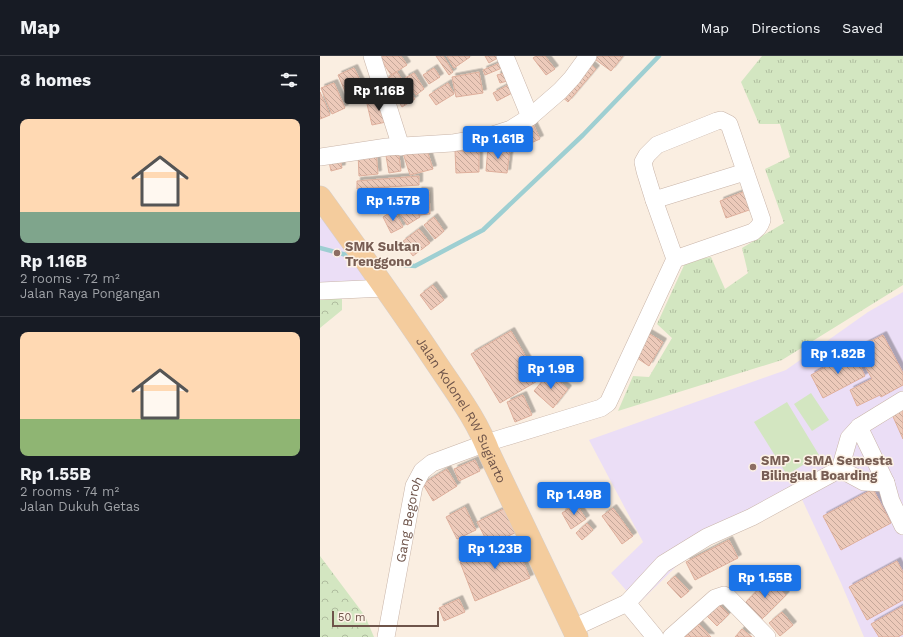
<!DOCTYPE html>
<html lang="en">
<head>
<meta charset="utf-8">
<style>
	body { margin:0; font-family:"Work Sans",sans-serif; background:#242831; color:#f1f3f6; height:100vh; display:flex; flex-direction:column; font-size:15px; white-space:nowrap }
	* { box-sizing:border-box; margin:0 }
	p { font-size:13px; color:#9ea1a6 }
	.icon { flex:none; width:22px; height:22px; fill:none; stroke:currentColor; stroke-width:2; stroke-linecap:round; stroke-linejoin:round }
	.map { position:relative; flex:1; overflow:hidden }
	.sheet { display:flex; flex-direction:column; background:#171b24; width:320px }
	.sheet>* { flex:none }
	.scale { position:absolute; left:12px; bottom:10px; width:107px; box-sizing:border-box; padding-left:4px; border:2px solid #6e544a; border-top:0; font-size:11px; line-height:14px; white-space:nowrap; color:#6e544a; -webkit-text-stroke:3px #fdf2e6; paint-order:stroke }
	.price { position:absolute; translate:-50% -34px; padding:0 9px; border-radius:4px; background:#1a73e8; color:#fff; font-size:13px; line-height:26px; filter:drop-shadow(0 1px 2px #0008) }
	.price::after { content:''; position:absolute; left:50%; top:24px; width:12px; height:9px; margin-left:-6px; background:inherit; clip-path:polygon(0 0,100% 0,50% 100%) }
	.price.current { background:#222; color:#fff }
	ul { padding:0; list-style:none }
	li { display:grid; align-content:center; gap:8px; height:212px; padding:0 20px }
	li+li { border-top:1px solid #363941 }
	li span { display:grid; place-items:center; height:124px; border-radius:8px; color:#555 }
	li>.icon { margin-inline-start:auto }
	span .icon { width:72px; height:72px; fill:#fffc; stroke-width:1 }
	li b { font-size:17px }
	h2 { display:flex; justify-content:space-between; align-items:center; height:48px; padding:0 20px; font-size:17px }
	header { display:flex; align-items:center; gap:24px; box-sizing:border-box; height:56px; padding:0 20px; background:#171b24; border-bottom:1px solid #363941 }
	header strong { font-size:19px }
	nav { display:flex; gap:22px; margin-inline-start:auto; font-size:14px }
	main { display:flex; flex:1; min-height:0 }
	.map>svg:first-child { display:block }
	.education { fill:#ebdef6 }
	.grass { fill:url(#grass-tufts) }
	.forest { fill:url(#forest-crowns) }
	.garden { fill:#d3e6c1 }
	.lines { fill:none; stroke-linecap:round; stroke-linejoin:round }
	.stream { stroke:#9ecfd2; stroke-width:4.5 }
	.building { fill:url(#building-back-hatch); stroke:#deaf9c; filter:url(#shadow) }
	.minor-casing { stroke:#c9b5a9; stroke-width:18 }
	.major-casing { stroke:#d6cfcc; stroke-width:23 }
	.minor { stroke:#fff; stroke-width:17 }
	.major { stroke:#f4cc9d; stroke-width:22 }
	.education-dot { fill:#8d6e63; stroke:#fdf2e6; stroke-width:1.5 }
	.labels { text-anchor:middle; stroke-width:3; stroke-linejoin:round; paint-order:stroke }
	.education-label { font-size:13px; font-weight:bold; fill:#785e54; stroke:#fdf2e6; text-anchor:start }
	.street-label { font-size:13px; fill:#6e544a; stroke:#fdf2e6 }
</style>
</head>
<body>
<header>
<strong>Map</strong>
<nav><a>Map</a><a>Directions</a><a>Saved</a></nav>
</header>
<main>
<section class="sheet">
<h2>8 homes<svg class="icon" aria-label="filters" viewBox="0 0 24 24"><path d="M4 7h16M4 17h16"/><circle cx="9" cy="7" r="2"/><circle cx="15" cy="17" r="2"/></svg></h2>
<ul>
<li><span style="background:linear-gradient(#ffd9b3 75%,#7fa58c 0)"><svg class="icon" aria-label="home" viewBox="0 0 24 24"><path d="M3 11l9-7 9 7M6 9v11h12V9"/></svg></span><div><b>Rp 1.16B</b><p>2 rooms · 72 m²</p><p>Jalan Raya Pongangan</p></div></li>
<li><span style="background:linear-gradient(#ffd9b3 70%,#8fb573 0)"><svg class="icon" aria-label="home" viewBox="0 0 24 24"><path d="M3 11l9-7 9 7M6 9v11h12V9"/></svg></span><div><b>Rp 1.55B</b><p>2 rooms · 74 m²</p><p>Jalan Dukuh Getas</p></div></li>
</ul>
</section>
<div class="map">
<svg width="583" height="581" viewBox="0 0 583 581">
	<defs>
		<pattern id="grass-tufts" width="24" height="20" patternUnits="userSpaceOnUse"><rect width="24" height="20" fill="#d3e6c1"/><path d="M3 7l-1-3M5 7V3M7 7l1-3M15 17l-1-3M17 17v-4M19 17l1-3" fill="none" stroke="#afbd9f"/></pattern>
		<pattern id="forest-crowns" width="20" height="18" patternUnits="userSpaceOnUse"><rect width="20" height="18" fill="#d3e6c1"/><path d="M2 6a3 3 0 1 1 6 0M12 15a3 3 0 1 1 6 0" fill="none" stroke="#afbd9f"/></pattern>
		<pattern id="building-back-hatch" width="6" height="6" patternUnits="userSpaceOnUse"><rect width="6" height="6" fill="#edcaba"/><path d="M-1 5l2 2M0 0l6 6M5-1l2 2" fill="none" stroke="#c4a799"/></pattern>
		<filter id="shadow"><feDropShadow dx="3.5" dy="-3.5" stdDeviation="0" flood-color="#0004"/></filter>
	</defs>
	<rect width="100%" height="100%" fill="#faeee1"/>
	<!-- education -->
	<path class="education" d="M 11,162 L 57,231 L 0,235 L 0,163 Z
		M 583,236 L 583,581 L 544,581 L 521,527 L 479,437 L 377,490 L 318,548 L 291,517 L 323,486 L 269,384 L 466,314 L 548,256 Z"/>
	<!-- grass -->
	<path class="grass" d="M 442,0 L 583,0 L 583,229 L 462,304 L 298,355 L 313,320 L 329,321 L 352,282 L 337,268 L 366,205 L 391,201 L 405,233 L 428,217 L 422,192 L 464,167 L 445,113 L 470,101 L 460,68 L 439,68 L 421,26 Z"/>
	<!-- forest -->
	<path class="forest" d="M 22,234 L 22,254 L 0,272 L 0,235 Z
		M 0,500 L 45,560 L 54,581 L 0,581 Z"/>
	<!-- garden -->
	<path class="garden" d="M 491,337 L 509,364 L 492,375 L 474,348 Z
		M 467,346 L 499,399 L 467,419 L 434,366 Z"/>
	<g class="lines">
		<!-- stream -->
		<path class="stream" d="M 0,192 L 34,201
			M 57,207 L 95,210 L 163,174 L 263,79 L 339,0"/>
	</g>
	<!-- building -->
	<path class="building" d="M 64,0 L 81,0 L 87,9 L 71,19 L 60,2 Z
		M 116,0 L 123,0 L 133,16 L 129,19 Z
		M 127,0 L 149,0 L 150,1 L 134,12 Z
		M 165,0 L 181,0 L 169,7 Z
		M 216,0 L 225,0 L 235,13 L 226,19 L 213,2 Z
		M 273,0 L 303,0 L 291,15 L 272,1 Z
		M 268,6 L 276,13 L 248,46 L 240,39 Z
		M 180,7 L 182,12 L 165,19 L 163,14 Z
		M 34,12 L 47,39 L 30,47 L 18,19 Z
		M 114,12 L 120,21 L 109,28 L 103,19 Z
		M 77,16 L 95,43 L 82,51 L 65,24 Z
		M 159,16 L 163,37 L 136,41 L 132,21 Z
		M 188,16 L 191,24 L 180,27 L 177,19 Z
		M 94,17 L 104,33 L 96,39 L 85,22 Z
		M 14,27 L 25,52 L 12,58 L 1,32 Z
		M 128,27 L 134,38 L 116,49 L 109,39 Z
		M 192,27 L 196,35 L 177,45 L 173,37 Z
		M 0,36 L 10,59 L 0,63 Z
		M 66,44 L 71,65 L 52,69 L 47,48 Z
		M 212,66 L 220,83 L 197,93 L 189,77 Z
		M 106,91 L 113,113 L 90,119 L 83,97 Z
		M 168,91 L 190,93 L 187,117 L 166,115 Z
		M 78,92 L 81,115 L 69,117 L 65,94 Z
		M 56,95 L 58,118 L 39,120 L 38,97 Z
		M 135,95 L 159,95 L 159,116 L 136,117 Z
		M 19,99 L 22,112 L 11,115 L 8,101 Z
		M 99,120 L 99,129 L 37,133 L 37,125 Z
		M 64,133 L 73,150 L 58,158 L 49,141 Z
		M 428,134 L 435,152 L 406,162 L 400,145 Z
		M 98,135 L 109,135 L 110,158 L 99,159 Z
		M 90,144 L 100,161 L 87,169 L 77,152 Z
		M 74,154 L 83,171 L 71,177 L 63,161 Z
		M 114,161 L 124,175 L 115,183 L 104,169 Z
		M 99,173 L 110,187 L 93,200 L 82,186 Z
		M 113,229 L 124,244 L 111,254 L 100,239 Z
		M 191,275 L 219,324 L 180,347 L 151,298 Z
		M 328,277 L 343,286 L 329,310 L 314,300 Z
		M 563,279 L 583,317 L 583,329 L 561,341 L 560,339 L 537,350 L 530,334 L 552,323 L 536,293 Z
		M 533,296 L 545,320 L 503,342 L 491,319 Z
		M 229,317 L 248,333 L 233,352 L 214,335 Z
		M 203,339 L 212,359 L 195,366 L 187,346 Z
		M 583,348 L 583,383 L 570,354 Z
		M 155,404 L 160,415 L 139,425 L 134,413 Z
		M 127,413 L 137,430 L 113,445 L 103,428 Z
		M 553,433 L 571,467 L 521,494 L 503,460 Z
		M 256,448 L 266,463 L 251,473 L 242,457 Z
		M 190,450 L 201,474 L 169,489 L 157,466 Z
		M 145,451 L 156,474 L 137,483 L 126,461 Z
		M 293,452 L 313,480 L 302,488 L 282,460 Z
		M 267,467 L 273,474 L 262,484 L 256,477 Z
		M 194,484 L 210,522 L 155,545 L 140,506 Z
		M 409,484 L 418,502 L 375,524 L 366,506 Z
		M 577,505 L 583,516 L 583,544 L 547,564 L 529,531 Z
		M 355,520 L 369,535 L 361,542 L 347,527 Z
		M 449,522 L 466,539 L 441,564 L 424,548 Z
		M 139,543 L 145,556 L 124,565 L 119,552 Z
		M 397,546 L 409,558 L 397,570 L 385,558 Z
		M 583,550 L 583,578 L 578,581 L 559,581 L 551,568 Z
		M 462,556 L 473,569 L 460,580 L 449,567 Z
		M 379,568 L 391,581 L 365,581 Z
		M 422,573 L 432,581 L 415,581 Z"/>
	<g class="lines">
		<defs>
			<g id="minor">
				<path d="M 52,0 L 81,91"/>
				<path d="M 185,0 L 210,61"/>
				<path d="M 0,101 L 67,91 L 132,87 L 166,81 L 191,73 L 210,61 L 240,35 L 252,22 L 268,0"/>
				<path d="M 334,144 L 425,116"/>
				<path d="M 0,235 L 65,232"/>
				<path d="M 539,371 L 566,427"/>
				<path d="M 520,413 L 529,382 L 539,371 L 583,344"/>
				<path d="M 307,547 L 343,508 L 387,481 L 432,461 L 520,413 L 544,426 L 566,427 L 571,445 L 583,470"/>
				<path d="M 253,572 L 307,547 L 335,581"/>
				<path id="s1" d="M 66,581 L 94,430 L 102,415 L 112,407 L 166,387 L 281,352 L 288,347 L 355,203 L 334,144 L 325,115 L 323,106 L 327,99 L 337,89 L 397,65 L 401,64 L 409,68 L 442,164 C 440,170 438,172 433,176 L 355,203"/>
				<path d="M 351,581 L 395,542 L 404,539 L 408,541 L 447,581"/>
			</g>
			<g id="major">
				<path id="s2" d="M 0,141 C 39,195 78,249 115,305 C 135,335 158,365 170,399 L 257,581"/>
			</g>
		</defs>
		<!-- minor casing -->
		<use href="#minor" class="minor-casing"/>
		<!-- major casing -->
		<use href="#major" class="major-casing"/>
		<!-- minor -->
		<use href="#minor" class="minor"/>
		<!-- major -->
		<use href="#major" class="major"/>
	</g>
	<!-- markers -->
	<g class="education-dot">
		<circle cx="17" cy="197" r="4"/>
		<circle cx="433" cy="411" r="4"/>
	</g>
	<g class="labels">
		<!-- education labels -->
		<g class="education-label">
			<text x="25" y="195">SMK Sultan<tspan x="25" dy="15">Trenggono</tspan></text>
			<text x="441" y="409">SMP - SMA Semesta<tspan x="441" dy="15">Bilingual Boarding</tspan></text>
		</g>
		<!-- street labels -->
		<g class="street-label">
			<text dy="5" stroke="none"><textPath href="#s2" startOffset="256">Jalan Kolonel RW Sugiarto</textPath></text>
			<text dy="5" stroke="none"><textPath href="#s1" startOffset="120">Gang Begoroh</textPath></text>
		</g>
	</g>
</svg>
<div class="scale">50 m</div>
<b class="price current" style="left:59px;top:56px">Rp 1.16B</b>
<b class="price" style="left:178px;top:104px">Rp 1.61B</b>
<b class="price" style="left:73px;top:166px">Rp 1.57B</b>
<b class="price" style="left:518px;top:319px">Rp 1.82B</b>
<b class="price" style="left:231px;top:334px">Rp 1.9B</b>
<b class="price" style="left:254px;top:460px">Rp 1.49B</b>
<b class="price" style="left:175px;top:514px">Rp 1.23B</b>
<b class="price" style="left:445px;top:543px">Rp 1.55B</b>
</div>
</main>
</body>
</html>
